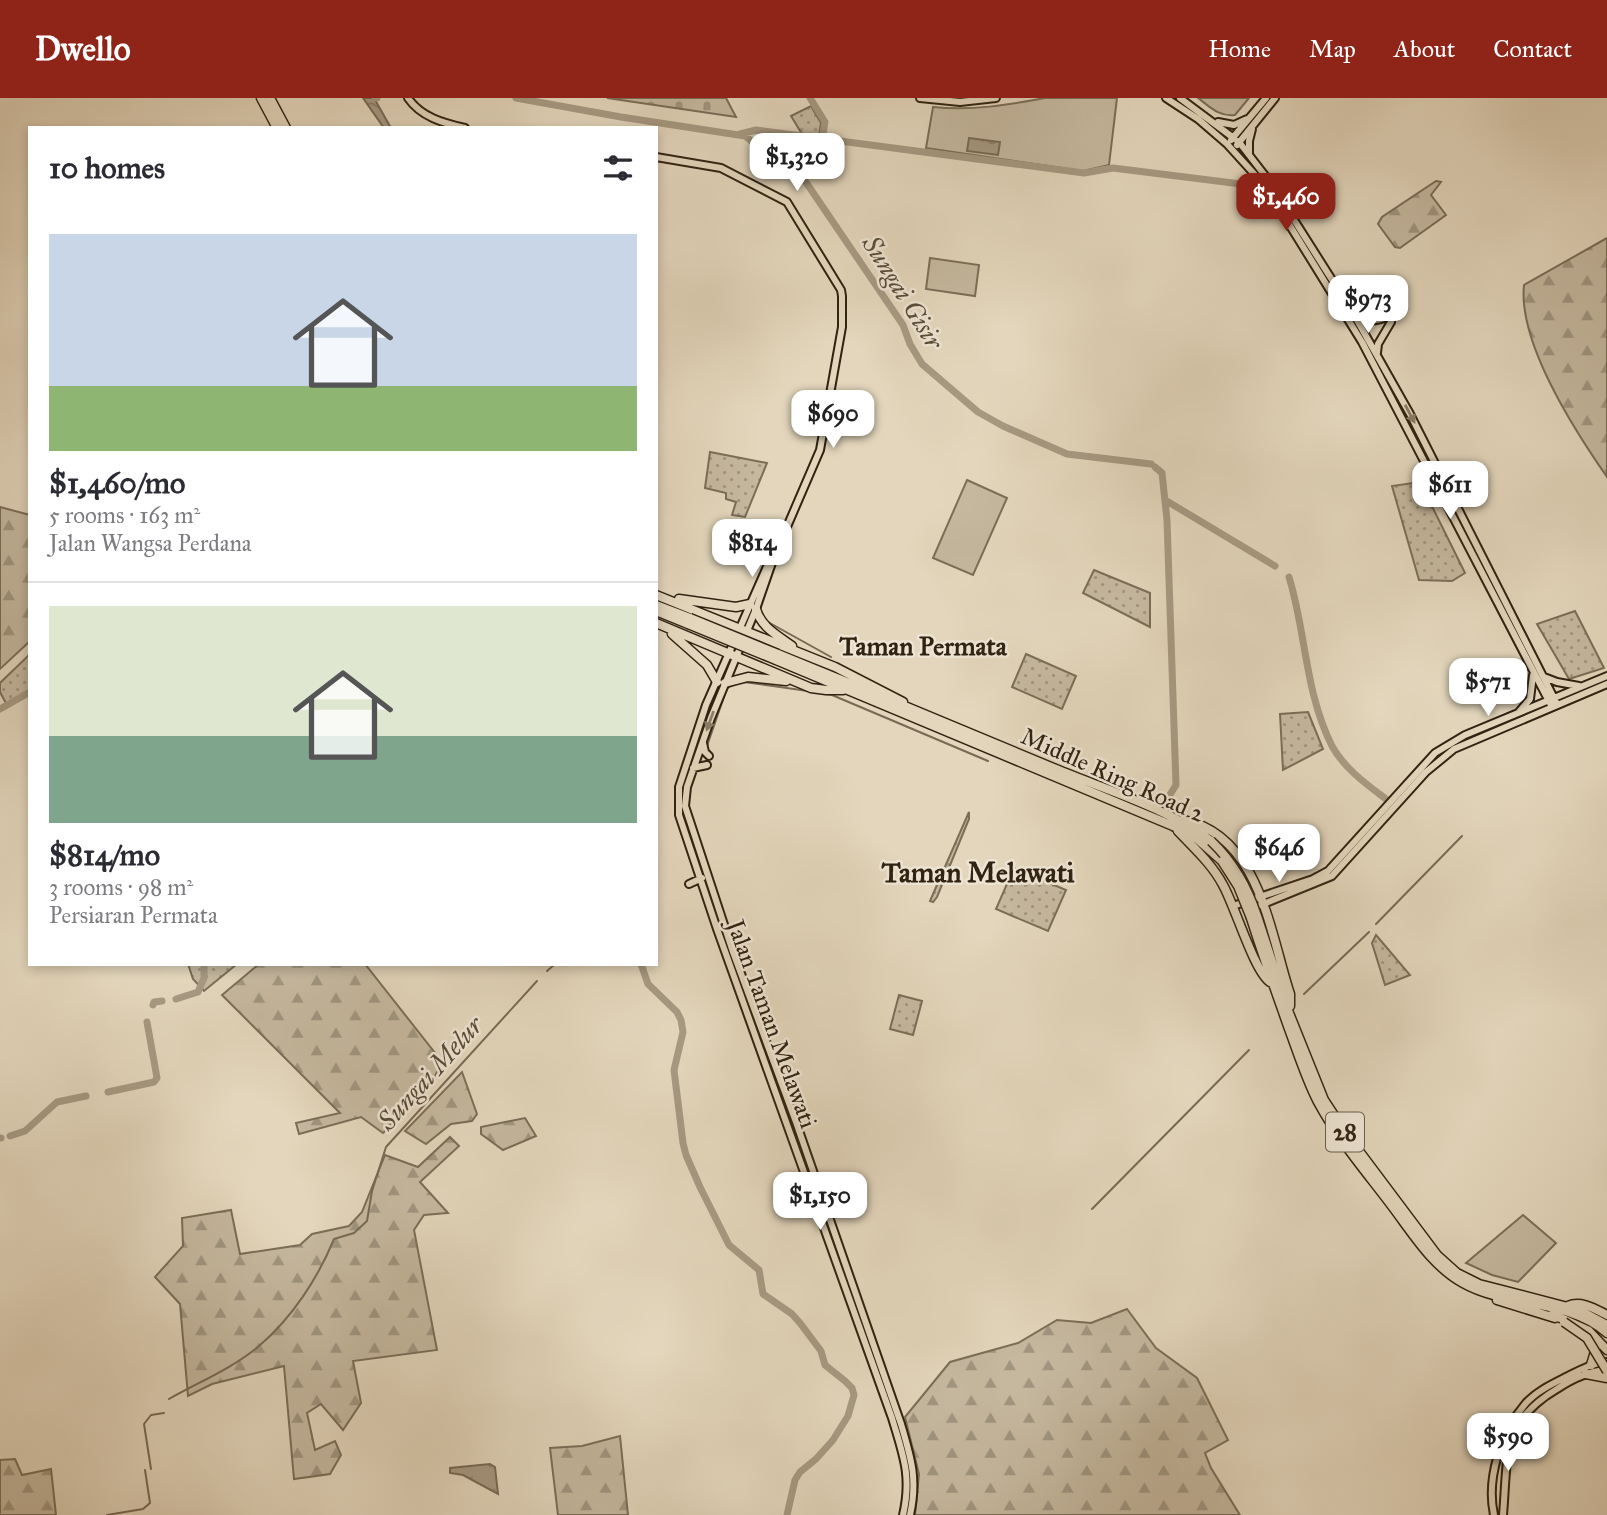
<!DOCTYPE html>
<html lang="en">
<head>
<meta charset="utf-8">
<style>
	body { margin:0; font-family:"IM FELL Great Primer",serif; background:#f7f7f7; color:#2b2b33; height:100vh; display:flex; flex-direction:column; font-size:26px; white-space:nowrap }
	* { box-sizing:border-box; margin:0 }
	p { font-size:23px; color:#7c7c81 }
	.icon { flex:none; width:38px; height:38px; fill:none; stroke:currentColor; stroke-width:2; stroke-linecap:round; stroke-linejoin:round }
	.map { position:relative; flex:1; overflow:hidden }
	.details { position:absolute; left:28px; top:28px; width:630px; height:840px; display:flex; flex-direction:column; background:#fff; border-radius:0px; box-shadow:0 4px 10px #0003 }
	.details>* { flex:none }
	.price { position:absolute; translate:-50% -60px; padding:0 16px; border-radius:14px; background:#fff; color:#222; font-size:23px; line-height:46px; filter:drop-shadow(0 2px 4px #0008) }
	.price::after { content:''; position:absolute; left:50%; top:42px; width:21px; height:16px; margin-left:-10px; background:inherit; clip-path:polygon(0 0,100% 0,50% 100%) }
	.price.selected { background:#8f2418; color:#fff }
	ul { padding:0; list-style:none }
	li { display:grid; align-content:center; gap:14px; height:371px; padding:0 21px }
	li+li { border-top:2px solid #e1e1e2 }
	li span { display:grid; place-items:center; height:217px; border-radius:0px; color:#555 }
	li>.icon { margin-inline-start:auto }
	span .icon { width:126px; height:126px; fill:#fffc; stroke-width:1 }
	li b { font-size:30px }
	h2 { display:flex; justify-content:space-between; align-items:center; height:84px; padding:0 21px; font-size:30px }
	header { display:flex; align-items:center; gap:42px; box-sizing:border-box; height:98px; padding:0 35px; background:#8f2418; color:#fff }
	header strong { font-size:33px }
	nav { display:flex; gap:38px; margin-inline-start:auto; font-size:24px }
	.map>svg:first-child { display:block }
	.green { fill:url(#green-dots); stroke:#7a6e58; stroke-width:2 }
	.forest { fill:url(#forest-firs); stroke:#7a6e58; stroke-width:2 }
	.cemetery { fill:url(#cemetery-stones); stroke:#7a6e58; stroke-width:2 }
	.pitch { fill:#c5b89f; stroke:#7a6e58; stroke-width:2 }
	.water { fill:url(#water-ripples); stroke:#776a55; stroke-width:2 }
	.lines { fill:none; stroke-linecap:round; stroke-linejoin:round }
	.stream { stroke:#776a55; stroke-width:2 }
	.river { stroke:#a69982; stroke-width:7 }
	.major-casing { stroke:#302312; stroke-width:10 }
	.highway-casing { stroke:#302312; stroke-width:11 }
	.major { stroke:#e3d6bc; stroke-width:6 }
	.highway { stroke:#e3d6bc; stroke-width:8 }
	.highway-bridge-casing { stroke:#302312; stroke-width:11; stroke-linecap:butt }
	.highway-bridge { stroke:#e3d6bc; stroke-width:8 }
	.oneway { fill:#8a7c67 }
	.labels { text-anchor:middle; stroke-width:5; stroke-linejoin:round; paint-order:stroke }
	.shield { fill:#ede4d3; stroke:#695d4c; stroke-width:2 }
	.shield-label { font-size:23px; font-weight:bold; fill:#302312 }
	.street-label { font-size:24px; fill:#302312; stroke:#ede4d3 }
	.water-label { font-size:26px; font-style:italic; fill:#594c39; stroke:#ede4d3 }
	.neighbourhood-label { font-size:26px; font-weight:bold; fill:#302312; stroke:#ede4d3 }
	.quarter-label { font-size:28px; font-weight:bold; fill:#302312; stroke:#ede4d3 }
</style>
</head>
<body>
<header>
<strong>Dwello</strong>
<nav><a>Home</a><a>Map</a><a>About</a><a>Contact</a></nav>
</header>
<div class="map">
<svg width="1607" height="1417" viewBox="0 0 1607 1417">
	<defs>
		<pattern id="green-dots" width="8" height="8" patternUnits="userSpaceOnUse" patternTransform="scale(1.75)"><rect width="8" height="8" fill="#c5b89f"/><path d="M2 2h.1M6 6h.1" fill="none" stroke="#a09580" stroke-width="1.8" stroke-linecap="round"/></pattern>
		<pattern id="forest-firs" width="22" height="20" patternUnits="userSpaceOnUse" patternTransform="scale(1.75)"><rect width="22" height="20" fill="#c5b89f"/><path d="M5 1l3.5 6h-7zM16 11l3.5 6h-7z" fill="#a09580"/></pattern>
		<pattern id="cemetery-stones" width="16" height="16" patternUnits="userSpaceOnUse" patternTransform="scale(1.75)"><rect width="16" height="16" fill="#c5b89f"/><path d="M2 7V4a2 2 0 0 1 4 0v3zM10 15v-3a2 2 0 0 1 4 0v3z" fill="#a09580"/></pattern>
		<pattern id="water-ripples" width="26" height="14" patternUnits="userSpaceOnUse" patternTransform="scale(1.75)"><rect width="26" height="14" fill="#a69982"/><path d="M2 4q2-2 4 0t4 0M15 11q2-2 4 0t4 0" fill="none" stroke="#887c69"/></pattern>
	</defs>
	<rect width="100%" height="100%" fill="#e3d6bc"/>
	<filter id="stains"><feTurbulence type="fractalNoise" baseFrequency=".00286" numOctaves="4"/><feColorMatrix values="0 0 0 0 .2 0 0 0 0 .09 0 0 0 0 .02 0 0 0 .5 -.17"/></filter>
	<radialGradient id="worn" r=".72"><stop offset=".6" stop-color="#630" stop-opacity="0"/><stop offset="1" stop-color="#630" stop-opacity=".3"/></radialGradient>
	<!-- green -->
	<path class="green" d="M 811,8 L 821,25 L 819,38 L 802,36 L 791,18 Z
		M 710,354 L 767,365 L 745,419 L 732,417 L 736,404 L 726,401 L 726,395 L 705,390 Z
		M 1420,384 L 1465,475 L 1452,483 L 1419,482 L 1392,388 Z
		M 1094,472 L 1150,495 L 1150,529 L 1083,495 Z
		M 1575,513 L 1604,570 L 1569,581 L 1537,526 Z
		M 30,556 L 30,594 L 8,609 L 0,594 L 0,585 Z
		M 1026,556 L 1076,578 L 1062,611 L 1012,589 Z
		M 1308,614 L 1323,651 L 1283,672 L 1280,616 Z
		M 969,714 L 969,721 L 937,799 L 933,804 L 930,803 Z
		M 1014,770 L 1066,792 L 1048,833 L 996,811 Z
		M 1376,837 L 1410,877 L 1385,887 L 1372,845 Z
		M 188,866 L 237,866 L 204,893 L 193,881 Z
		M 899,897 L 922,903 L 913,937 L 890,931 Z"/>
	<!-- forest -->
	<path class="forest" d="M 1436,83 L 1441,84 L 1431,97 L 1446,117 L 1400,150 L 1395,149 L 1378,126 L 1382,119 Z
		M 1607,140 L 1607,379 C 1575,333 1518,244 1524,187 Z
		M 0,409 L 30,417 L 30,543 L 0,571 Z
		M 259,866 L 365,866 L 443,965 L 422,998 L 383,1035 L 361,1019 L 299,1036 L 296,1025 L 340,1015 L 222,897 Z
		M 462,974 L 477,1016 L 472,1023 L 451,1026 L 426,1046 L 405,1033 Z
		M 525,1020 L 536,1038 L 503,1052 L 481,1036 L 481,1029 Z
		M 450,1039 L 459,1048 L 420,1084 L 448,1115 L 424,1117 L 414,1132 L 437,1252 L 353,1263 L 361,1305 L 343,1332 L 321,1306 L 307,1315 L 315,1352 L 335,1343 L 341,1357 L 330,1376 L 294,1381 L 284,1268 L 212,1286 L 188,1298 L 180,1206 L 155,1179 L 183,1148 L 182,1120 L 231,1112 L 240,1156 L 300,1147 L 312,1136 L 349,1128 L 362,1114 L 385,1057 L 418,1069 Z
		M 1127,1211 L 1156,1250 L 1197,1280 L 1228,1342 L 1205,1355 L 1211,1370 L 1240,1417 L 915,1417 L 919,1376 L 905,1319 L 950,1264 L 1018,1245 L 1057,1222 L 1091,1225 Z
		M 620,1338 L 628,1417 L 558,1417 L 550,1350 L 582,1348 Z
		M 15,1361 L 22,1377 L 51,1371 L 56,1417 L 0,1417 L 0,1362 Z"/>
	<!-- cemetery -->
	<path class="cemetery" d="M 607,0 L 726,0 L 736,19 Z"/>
	<!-- pitch -->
	<path class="pitch" d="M 1045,0 L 1117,0 L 1109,67 L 1083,73 L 926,50 L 933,9 C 972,13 1007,7 1045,0 Z
		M 1198,0 L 1249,0 L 1235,17 C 1219,19 1210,9 1198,0 Z
		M 930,160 L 979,167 L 975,198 L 926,191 Z
		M 967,382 L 1007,400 L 973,477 L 933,460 Z
		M 1523,1117 L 1556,1145 L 1518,1184 L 1492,1177 L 1466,1165 Z"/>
	<!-- water -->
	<path class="water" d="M 363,0 L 374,0 L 391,30 L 384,30 Z
		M 969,40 L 1000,44 L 998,57 L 967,53 Z
		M 490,1366 L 495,1369 L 498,1396 L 463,1377 L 450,1375 L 450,1370 Z"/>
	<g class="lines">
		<!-- stream -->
		<path class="stream" d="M 768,524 L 831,559
			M 744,584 L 808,593
			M 820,595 L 832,597 L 988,663
			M 707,648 L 727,590 L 733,587
			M 1376,826 L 1462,738
			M 547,873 L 555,866
			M 1304,896 L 1369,834
			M 1092,1111 L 1249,952
			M 169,1301 C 199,1284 233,1270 259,1248 C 292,1220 318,1180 334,1141 L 354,1135 L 367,1123 L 372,1093 L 386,1049 L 537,883
			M 151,1371 L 144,1326 L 151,1317 L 164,1315
			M 107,1417 L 143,1411 L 150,1405 L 145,1372"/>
		<!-- river -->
		<path class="river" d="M 375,0 L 377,0
			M 516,0 L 621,19 L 745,38 L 775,61 L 799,74 L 903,227 L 910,246 L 922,266 L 978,314 L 1003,328 L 1067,356 L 1151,366
			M 810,0 L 825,24 L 822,41
			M 740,36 L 756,32 L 1084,75 L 1113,70 L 1249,87
			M 1155,369 L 1162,375 L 1167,422 L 1176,687 L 1163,708
			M 1165,402 L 1275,468
			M 1289,479 C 1306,534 1305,595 1332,648 C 1344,670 1366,686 1386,701
			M 0,611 L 30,594
			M 641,866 L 648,886 L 677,914 L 681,922 L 683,934 L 674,972 L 683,1045 L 686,1057 L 700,1089 L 729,1147 L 759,1172 L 763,1196 L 792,1216 L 800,1225 L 821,1253 L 825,1267 L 845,1283 L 852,1290 L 854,1297 L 848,1318 L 833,1342 L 816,1361 L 800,1374 L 795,1382 L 787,1417
			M 176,901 L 198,894 L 204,880 L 204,866
			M 153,907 L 154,904 L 162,903
			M 108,994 L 154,984 L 157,980 L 147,924
			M 10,1038 L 25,1033 L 57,1004 L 86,998
			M 0,1040 L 1,1040"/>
		<defs>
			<path id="major" d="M 408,0 C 421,19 443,25 465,30
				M 920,0 L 960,4 L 996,0
				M 1166,0 L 1198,21 L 1227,46 L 1266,89 L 1362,244 L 1552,609
				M 1180,0 L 1239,44 L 1270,84 L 1353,215 L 1410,316 L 1557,606
				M 1218,24 L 1234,27 L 1247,21
				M 1231,42 L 1266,0
				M 1237,47 L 1275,0
				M 1249,55 L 1249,43 L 1252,31
				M 656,59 L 721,70 L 787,104 L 841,192 L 842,198 L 842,229 L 820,352 L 774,459 L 756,511 L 711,620 L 687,689 L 685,708 L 733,854 L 796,1024 L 901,1326 C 911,1360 918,1381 910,1417
				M 1354,216 C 1368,224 1373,224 1388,219
				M 1377,255 L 1378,246 L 1391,224
				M 772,460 L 769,464 L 706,607 L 679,689 L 679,717 L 717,831 L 892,1320 C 903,1357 912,1378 903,1417
				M 1544,579 L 1557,584 L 1579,588
				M 1519,614 L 1530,601 L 1533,577
				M 703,645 L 705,654 L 709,658
				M 693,670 L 707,667
				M 689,786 L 702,780
				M 1261,807 L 1332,778 L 1426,674 L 1454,651 L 1607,586
				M 1233,808 L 1313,781 L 1328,773 L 1435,655 L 1465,637 L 1607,578
				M 1494,1417 C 1486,1380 1501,1334 1526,1305 C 1537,1293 1552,1286 1566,1279 C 1580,1272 1592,1265 1607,1264
				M 1503,1417 C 1508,1358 1501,1324 1557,1291 C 1572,1281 1589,1273 1607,1272"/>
			<path id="highway" d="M 261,0 L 277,30
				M 270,0 L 286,30
				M 656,497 L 835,569 L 903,604
				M 679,501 L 736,509 L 750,506
				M 656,507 L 690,520
				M 756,511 C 761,529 777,537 792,548
				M 656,513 L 688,526
				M 656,525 L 811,590 L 826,592 L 843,592
				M 672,536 L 707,567 L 717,584
				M 778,556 C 871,594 963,632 1056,671 C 1104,691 1170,711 1211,743
				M 776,562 L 1173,728 L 1196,740 L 1222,763
				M 725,585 L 748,579 L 786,583
				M 1183,722 C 1260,737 1270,836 1290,896 L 1290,908
				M 1178,733 C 1194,750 1212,766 1223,787 C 1235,808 1254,873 1270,884
				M 1257,818 L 1289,915 L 1324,1002 L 1347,1037 L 1437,1157 L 1457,1175 L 1479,1186 L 1579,1212 L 1607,1227
				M 1251,820 C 1263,858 1276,894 1289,931 C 1298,955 1306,981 1318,1004 C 1339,1043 1369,1077 1395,1112 C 1415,1139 1434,1169 1463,1185 C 1507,1210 1568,1200 1607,1235
				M 1497,1202 L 1555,1220
				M 1568,1208 C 1581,1202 1595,1211 1607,1217
				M 1552,1216 L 1589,1233 L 1607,1252
				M 1591,1267 L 1596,1250
				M 1586,1276 L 1607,1280"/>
		</defs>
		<!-- major casing -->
		<use href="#major" class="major-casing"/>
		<!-- highway casing -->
		<use href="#highway" class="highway-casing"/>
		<!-- major -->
		<use href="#major" class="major"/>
		<!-- highway -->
		<use href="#highway" class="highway"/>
		<defs>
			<path id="highway-bridge" d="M 690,520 L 778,556
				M 688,526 L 776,562
				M 1211,743 C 1234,765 1247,789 1257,818
				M 1222,763 L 1238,788 L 1251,820
				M 1564,1224 L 1587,1240 L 1607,1273"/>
		</defs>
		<!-- highway-bridge casing -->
		<use href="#highway-bridge" class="highway-bridge-casing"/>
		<!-- highway-bridge -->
		<use href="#highway-bridge" class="highway-bridge"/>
	</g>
	<!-- one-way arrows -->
	<defs><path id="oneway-solid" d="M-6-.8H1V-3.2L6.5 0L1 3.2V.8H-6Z" transform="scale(1.75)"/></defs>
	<g class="oneway">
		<use href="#oneway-solid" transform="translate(1410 316) rotate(62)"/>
		<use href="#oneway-solid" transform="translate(710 623) rotate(110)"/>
	</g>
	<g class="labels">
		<!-- shield labels -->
		<rect class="shield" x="1326" y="1014.5" width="38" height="39" rx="5"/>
		<g class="shield-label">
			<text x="1345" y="1042">28</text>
		</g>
		<!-- street labels -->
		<g class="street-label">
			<text transform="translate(1113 677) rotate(24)" y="8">Middle Ring Road 2</text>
			<text transform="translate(772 926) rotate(70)" y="8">Jalan Taman Melawati</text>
		</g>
		<!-- water labels -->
		<g class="water-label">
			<text transform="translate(903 194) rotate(58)" y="9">Sungai Gisir</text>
			<text transform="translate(430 975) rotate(-48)" y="9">Sungai Melur</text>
		</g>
		<!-- neighbourhood labels -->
		<g class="neighbourhood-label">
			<text x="923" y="557">Taman Permata</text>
		</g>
		<!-- quarter labels -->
		<g class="quarter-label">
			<text x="978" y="784">Taman Melawati</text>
		</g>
	</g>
	<rect width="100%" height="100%" filter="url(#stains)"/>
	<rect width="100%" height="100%" fill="url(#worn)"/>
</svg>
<b class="price" style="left:797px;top:95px">$1,320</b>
<b class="price selected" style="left:1286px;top:135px">$1,460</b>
<b class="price" style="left:1368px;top:237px">$973</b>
<b class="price" style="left:833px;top:352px">$690</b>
<b class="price" style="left:1450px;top:423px">$611</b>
<b class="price" style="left:752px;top:481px">$814</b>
<b class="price" style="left:1488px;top:620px">$571</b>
<b class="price" style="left:1279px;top:786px">$646</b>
<b class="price" style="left:820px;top:1134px">$1,150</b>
<b class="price" style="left:1508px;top:1375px">$590</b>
<section class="details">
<h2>10 homes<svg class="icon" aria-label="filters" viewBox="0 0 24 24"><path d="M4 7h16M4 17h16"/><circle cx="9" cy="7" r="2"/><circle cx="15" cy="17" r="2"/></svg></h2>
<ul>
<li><span style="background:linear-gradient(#c9d6e8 70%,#8fb573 0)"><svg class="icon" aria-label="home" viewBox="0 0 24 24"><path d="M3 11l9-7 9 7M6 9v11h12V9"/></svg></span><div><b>$1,460/mo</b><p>5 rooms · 163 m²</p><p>Jalan Wangsa Perdana</p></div></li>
<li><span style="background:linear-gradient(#dfe7d0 60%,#7fa58c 0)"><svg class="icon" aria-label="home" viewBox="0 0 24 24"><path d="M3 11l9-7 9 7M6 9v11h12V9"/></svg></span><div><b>$814/mo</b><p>3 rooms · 98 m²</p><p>Persiaran Permata</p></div></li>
</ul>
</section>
</div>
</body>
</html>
